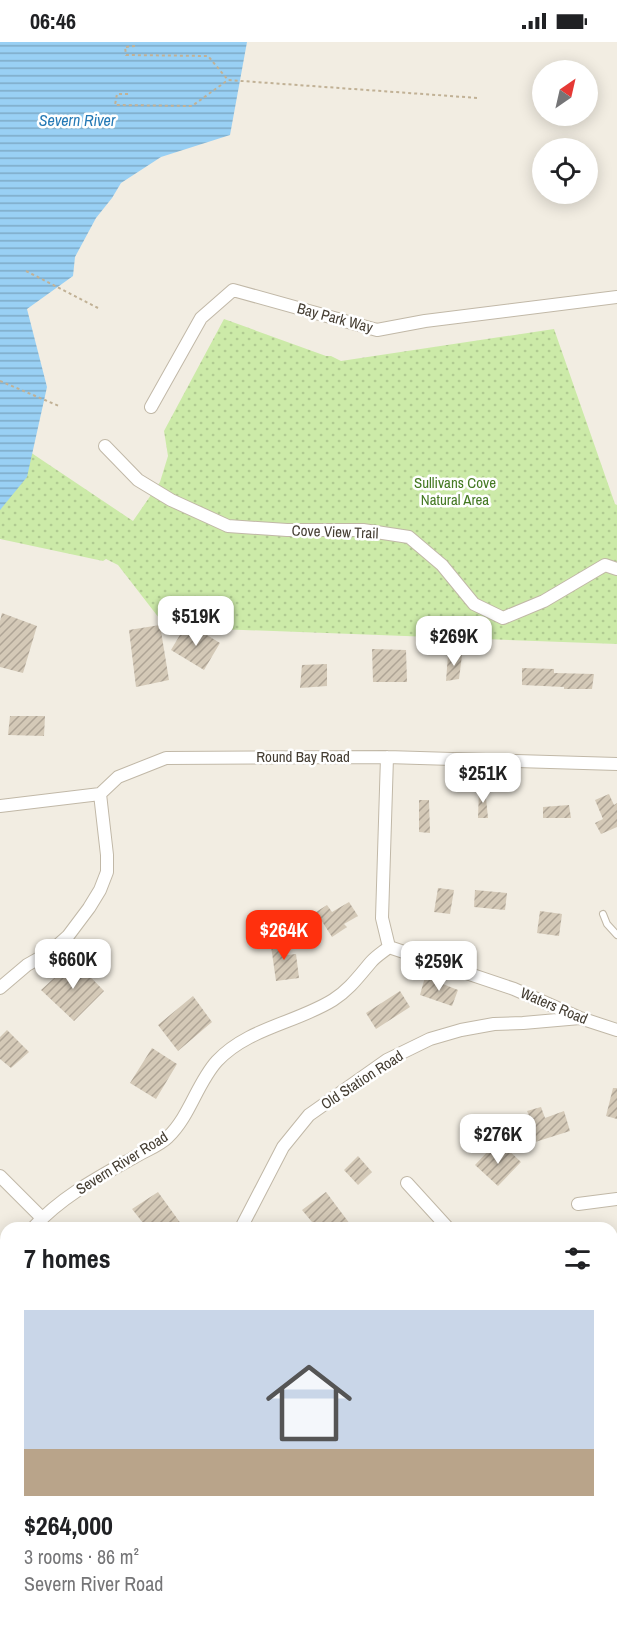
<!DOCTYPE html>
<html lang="en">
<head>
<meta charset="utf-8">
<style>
	body { margin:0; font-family:"Archivo Narrow",sans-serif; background:#f6f6f6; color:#202124; height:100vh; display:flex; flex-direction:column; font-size:22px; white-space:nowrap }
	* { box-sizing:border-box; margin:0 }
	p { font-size:20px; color:#757577 }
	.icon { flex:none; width:33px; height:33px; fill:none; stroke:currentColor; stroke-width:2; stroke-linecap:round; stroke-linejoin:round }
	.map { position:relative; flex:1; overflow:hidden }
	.panel { position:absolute; left:0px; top:1180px; width:618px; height:404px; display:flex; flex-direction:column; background:#fff; border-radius:18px 18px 0 0; box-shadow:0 3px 15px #0003 }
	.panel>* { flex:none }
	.needle { width:39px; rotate:34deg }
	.controls { position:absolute; left:532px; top:18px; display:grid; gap:12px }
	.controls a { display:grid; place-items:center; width:66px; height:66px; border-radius:50%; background:#fff; box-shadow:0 3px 15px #0003; font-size:30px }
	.price { position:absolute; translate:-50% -51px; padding:0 14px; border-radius:12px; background:#fff; color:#222; font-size:20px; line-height:39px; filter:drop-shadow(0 2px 3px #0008) }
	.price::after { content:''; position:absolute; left:50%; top:36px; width:18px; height:14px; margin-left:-9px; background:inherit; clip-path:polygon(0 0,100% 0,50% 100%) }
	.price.current { background:#ff300d; color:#fff }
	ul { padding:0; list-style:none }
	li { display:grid; align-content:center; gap:12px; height:318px; padding:0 24px }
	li+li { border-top:2px solid #e0e0e0 }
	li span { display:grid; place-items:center; height:186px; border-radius:0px; color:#555 }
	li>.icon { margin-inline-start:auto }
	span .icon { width:108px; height:108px; fill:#fffc; stroke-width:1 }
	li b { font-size:26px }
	h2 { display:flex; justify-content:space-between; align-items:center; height:72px; padding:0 24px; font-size:26px }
	.status { display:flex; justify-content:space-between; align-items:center; height:42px; padding:0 30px; background:#fff; direction:ltr }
	.status svg { height:16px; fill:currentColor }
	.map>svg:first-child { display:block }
	.grass { fill:url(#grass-dots) }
	.water { fill:url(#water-rules) }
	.building { fill:url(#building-hatch) }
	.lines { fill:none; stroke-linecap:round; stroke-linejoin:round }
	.service-casing { stroke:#c1b8a7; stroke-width:8 }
	.minor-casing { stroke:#c1b8a7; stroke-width:14 }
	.path { stroke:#c1b195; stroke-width:2; stroke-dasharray:3 3; stroke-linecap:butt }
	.service { stroke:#fff; stroke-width:6 }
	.minor { stroke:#fff; stroke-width:12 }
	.labels { text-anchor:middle; stroke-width:5; stroke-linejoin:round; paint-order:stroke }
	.street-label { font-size:15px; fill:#443d32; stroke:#fff }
	.park-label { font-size:15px; fill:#447923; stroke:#fff }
	.water-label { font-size:16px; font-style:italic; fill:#267ab6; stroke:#fff }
</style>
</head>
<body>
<div class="status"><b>06:46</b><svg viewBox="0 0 49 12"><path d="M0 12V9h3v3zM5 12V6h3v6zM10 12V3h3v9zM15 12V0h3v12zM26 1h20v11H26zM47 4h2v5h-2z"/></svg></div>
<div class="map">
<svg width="617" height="1583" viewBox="0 0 617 1583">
	<defs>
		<pattern id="grass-dots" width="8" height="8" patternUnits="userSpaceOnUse" patternTransform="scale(1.5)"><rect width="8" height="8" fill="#cceaa8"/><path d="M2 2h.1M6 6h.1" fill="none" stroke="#b0ca91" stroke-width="1.8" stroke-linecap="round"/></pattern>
		<pattern id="water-rules" width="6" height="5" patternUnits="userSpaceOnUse" patternTransform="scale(1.5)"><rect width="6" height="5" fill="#99d0f4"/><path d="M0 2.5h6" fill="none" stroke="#7eaac6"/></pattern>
		<pattern id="building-hatch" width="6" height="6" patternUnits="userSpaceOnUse" patternTransform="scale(1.5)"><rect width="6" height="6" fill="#d4c9b7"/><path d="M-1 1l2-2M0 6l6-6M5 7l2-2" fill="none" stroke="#aea495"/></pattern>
	</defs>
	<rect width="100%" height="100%" fill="#f2ede2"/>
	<!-- grass -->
	<path class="grass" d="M 224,277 L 326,314 L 331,314 L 341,319 L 554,287 L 615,462 L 617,463 L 617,602 L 166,585 L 118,523 L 106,517 L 103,519 L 0,497 L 0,437 L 27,408 L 133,479 L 160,440 L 168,414 L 164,389 Z"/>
	<!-- water -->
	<path class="water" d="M 0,0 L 247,0 L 230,93 L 161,115 L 121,141 L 112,156 L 96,176 L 75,215 L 73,234 L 27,267 L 47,345 L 27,435 L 0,468 Z"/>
	<!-- building -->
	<path class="building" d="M 2,571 L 37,584 L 23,631 L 0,625 L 0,579 Z
		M 187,581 L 220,601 L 204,628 L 171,608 Z
		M 160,583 L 169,638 L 136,645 L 129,588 Z
		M 372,607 L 406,608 L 407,640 L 373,640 Z
		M 448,613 L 462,613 L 459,637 L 446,639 Z
		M 327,622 L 327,644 L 300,646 L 302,623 Z
		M 522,626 L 554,627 L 554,631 L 594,632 L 592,647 L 564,647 L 564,645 L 522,643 Z
		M 10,674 L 45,674 L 44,694 L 8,693 Z
		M 485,746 L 488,776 L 478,776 L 479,747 Z
		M 609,752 L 614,763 L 617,761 L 617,785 L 601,792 L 595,781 L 603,777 L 595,758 Z
		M 419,758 L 429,758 L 430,791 L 419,790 Z
		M 569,763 L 571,776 L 543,776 L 543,765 Z
		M 438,846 L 454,848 L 450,872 L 434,870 Z
		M 475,848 L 507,851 L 505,868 L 474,865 Z
		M 349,860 L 358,874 L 344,882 L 347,885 L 332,895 L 316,870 L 327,863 L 332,870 Z
		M 540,869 L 562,872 L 559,894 L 537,891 Z
		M 285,895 L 287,913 L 296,912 L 299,936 L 276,939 L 270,897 Z
		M 74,918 L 104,949 L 74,979 L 41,948 Z
		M 425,935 L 458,948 L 452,964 L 420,953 Z
		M 400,949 L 410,965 L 376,987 L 366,971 Z
		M 193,954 L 212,980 L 178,1009 L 158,983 Z
		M 7,988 L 29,1010 L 11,1026 L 0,1017 L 0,995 Z
		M 152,1006 L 177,1022 L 156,1057 L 130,1041 Z
		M 613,1046 L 617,1046 L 617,1077 L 606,1074 Z
		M 541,1065 L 545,1076 L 564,1069 L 570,1089 L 532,1101 L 524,1078 L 530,1076 L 527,1069 Z
		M 505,1105 L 521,1120 L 498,1144 L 475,1123 L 489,1108 L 496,1115 Z
		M 358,1114 L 372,1130 L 358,1143 L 344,1128 Z
		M 158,1150 L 184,1186 L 147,1186 L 132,1167 Z
		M 326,1150 L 353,1186 L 317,1186 L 302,1168 Z"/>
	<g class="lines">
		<defs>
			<path id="service" d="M 603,872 L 607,882 L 617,893"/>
			<path id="minor" d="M 151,365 L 201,276 L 233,248 L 377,288 L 425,279 L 617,255
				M 105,404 L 138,438 L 171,458 L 228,484 L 287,488 L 363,488 L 409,495 L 442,523 L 474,562 L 503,576 L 544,559 L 605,523 L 617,527
				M 0,764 L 100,752 L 118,735 L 166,716 L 387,715 L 617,722
				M 389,905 L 514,947 L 580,976 L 617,988
				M 0,946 L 27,923 L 50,910 L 68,894 L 89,866 L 100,848 L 107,830 L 107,813 L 100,752
				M 0,1134 L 42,1176
				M 407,1141 L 448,1186
				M 578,1162 L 617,1157
				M 33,1186 C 61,1155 97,1136 133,1116 C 144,1109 159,1104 168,1095 C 190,1074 197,1041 217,1019 C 248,986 296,981 333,958 C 349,948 359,934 371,920 C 376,914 383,910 389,905 L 382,876 L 387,715
				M 241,1186 L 283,1105 L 309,1073 L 387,1018 L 430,997 L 461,988 L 494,982 L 523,981 L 580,976
				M 0,1222 L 6,1216
				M 612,1314 L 617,1317
				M 0,1316 L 6,1263
				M 612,1367 L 617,1365
				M 0,1381 L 1,1391 L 6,1399
				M 158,1578 L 163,1583
				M 329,1583 L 332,1578"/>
		</defs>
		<!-- service casing -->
		<use href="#service" class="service-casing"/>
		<!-- minor casing -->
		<use href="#minor" class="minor-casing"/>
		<!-- path -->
		<path class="path" d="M 135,4 L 125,5 L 126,13 L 208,14 L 228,38 L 478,56
			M 128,52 L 117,52 L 115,63 L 192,64 L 228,38
			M 26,229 L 98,266
			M 0,339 L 59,364"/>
		<!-- service -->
		<use href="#service" class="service"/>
		<!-- minor -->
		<use href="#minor" class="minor"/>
	</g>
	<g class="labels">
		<!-- street labels -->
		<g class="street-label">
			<text transform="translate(335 276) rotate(15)" y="5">Bay Park Way</text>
			<text transform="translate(335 490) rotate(2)" y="5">Cove View Trail</text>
			<text x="303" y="720">Round Bay Road</text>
			<text transform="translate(554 964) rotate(23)" y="5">Waters Road</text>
			<text transform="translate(362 1038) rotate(-33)" y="5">Old Station Road</text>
			<text transform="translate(122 1121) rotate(-32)" y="5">Severn River Road</text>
		</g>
		<!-- park labels -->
		<g class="park-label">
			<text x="455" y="446">Sullivans Cove<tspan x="455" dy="17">Natural Area</tspan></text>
		</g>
		<!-- water labels -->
		<g class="water-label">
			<text x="77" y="84">Severn River</text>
		</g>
	</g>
</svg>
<div class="controls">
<a><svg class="needle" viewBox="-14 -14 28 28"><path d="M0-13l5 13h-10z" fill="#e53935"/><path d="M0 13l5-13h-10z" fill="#757577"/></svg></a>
<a><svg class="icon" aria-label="locate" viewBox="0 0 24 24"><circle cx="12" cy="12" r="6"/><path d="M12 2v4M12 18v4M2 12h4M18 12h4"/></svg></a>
</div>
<b class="price" style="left:196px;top:605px">$519K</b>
<b class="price" style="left:454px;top:625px">$269K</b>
<b class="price" style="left:483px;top:762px">$251K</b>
<b class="price current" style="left:284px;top:919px">$264K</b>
<b class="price" style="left:73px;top:948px">$660K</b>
<b class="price" style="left:439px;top:950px">$259K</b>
<b class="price" style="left:498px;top:1123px">$276K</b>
<section class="panel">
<h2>7 homes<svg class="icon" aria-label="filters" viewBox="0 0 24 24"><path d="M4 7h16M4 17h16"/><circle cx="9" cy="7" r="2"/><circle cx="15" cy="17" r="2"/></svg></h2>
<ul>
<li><span style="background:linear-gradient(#c9d6e8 75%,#b9a48a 0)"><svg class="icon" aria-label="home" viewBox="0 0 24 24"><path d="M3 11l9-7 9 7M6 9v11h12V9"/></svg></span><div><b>$264,000</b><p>3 rooms · 86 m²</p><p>Severn River Road</p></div></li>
</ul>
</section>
</div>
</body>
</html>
